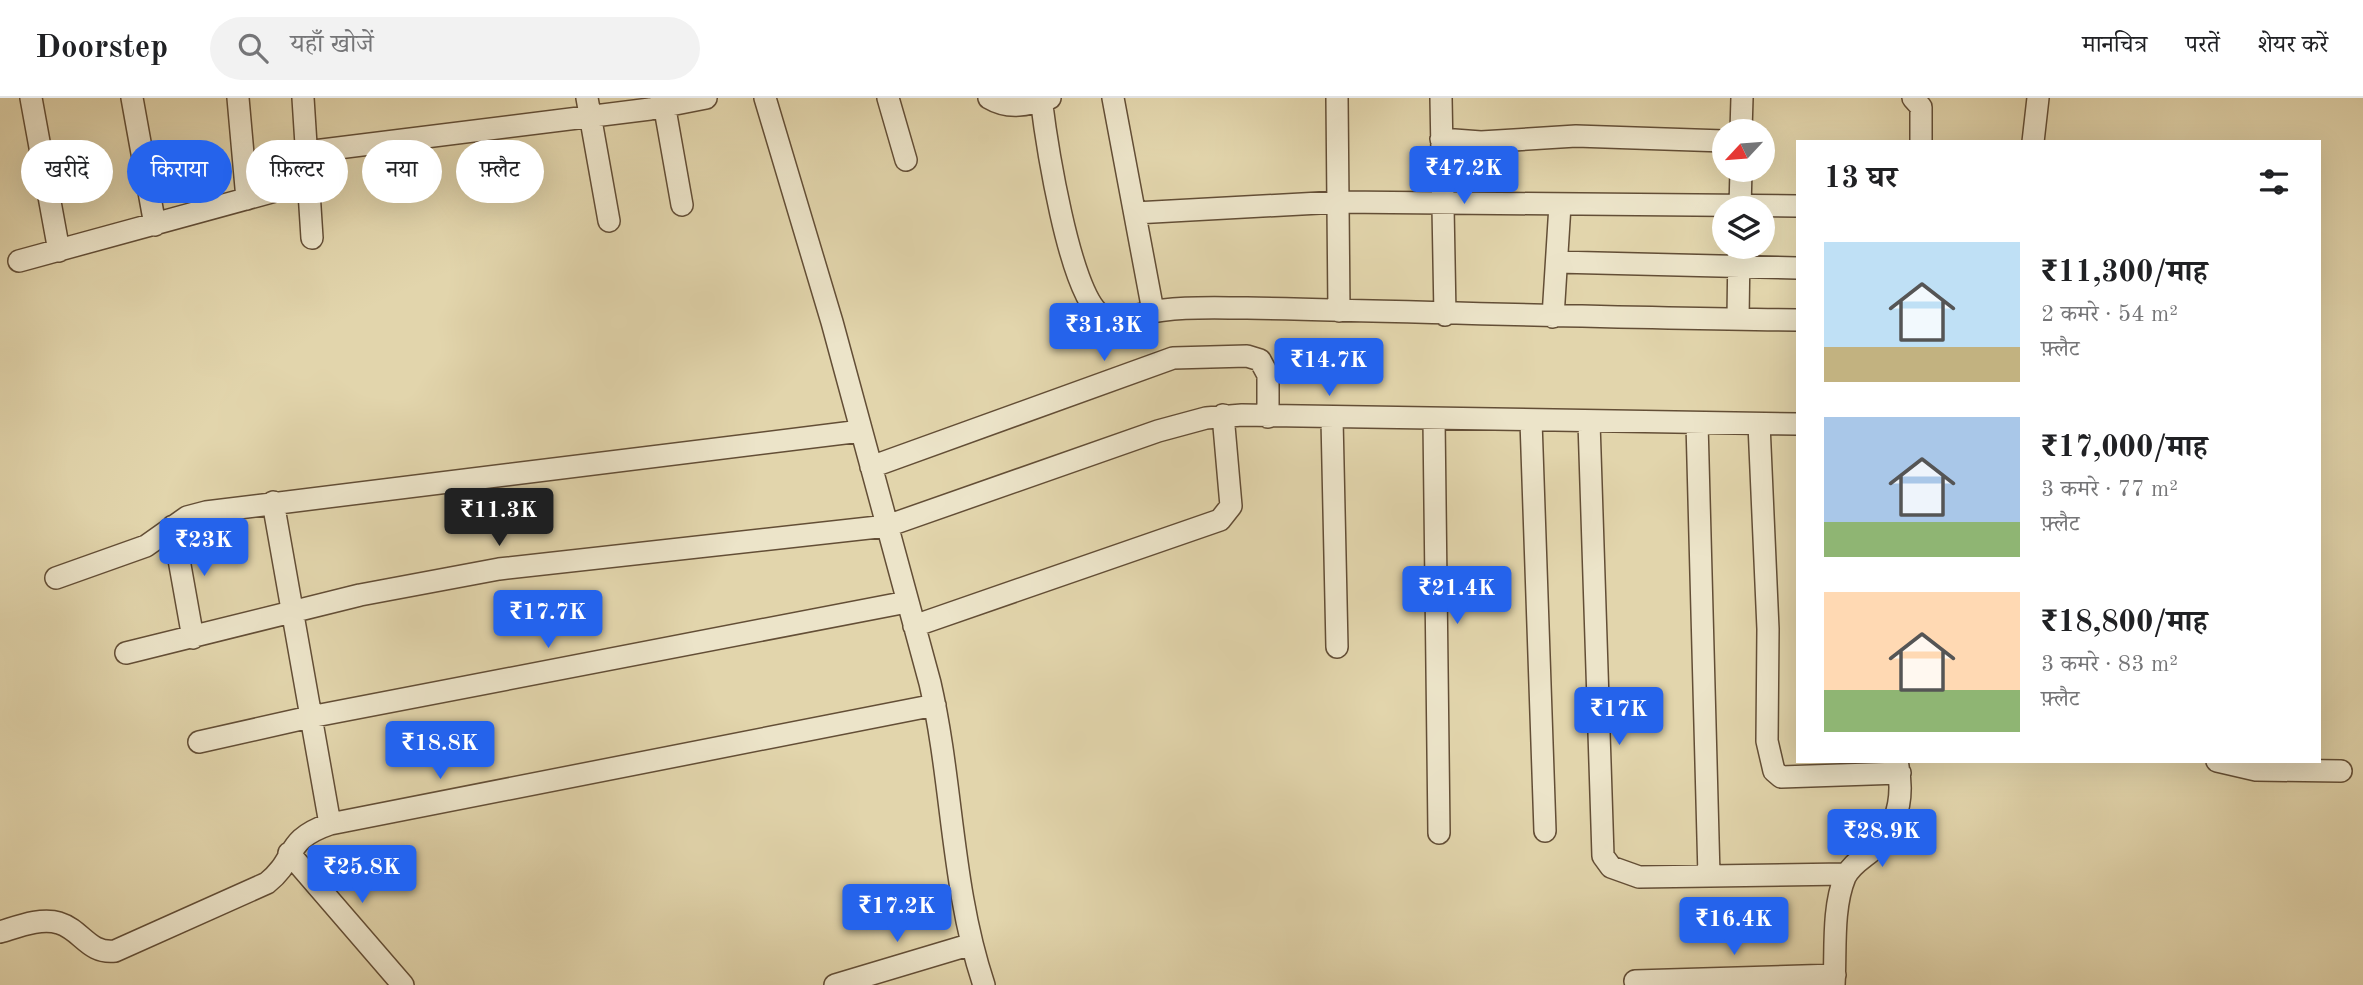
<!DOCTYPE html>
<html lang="hi">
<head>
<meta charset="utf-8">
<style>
	body { margin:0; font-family:"Old Standard TT","Noto Serif Devanagari",serif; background:#f2f2f2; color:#202124; height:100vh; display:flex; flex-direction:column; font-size:26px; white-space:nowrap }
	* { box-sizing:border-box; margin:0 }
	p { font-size:23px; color:#757577 }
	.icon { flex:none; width:38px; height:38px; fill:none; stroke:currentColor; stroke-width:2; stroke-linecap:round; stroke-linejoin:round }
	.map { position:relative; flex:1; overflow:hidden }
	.drawer { position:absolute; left:1796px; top:42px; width:525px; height:623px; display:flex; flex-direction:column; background:#fff; border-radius:0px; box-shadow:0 7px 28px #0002 }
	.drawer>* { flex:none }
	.banner { position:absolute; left:21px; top:42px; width:665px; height:63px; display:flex; gap:14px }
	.needle { width:46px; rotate:244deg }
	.buttons { position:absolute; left:1712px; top:21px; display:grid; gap:14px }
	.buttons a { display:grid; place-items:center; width:63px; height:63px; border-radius:50%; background:#fff; box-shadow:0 7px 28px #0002; font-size:35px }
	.price { position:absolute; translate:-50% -60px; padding:0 16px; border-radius:7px; background:#2563eb; color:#fff; font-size:23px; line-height:46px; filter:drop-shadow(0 2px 4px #0008) }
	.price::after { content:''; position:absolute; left:50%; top:42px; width:21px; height:16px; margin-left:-10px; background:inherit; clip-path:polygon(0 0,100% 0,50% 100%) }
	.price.selected { background:#222; color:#fff }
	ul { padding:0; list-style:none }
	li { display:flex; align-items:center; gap:21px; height:175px; padding:0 28px }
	li span { display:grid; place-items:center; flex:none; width:196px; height:140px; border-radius:0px; color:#555 }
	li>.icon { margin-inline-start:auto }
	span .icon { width:84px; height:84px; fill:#fffc; stroke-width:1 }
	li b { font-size:30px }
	h2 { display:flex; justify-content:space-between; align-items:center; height:84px; padding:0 28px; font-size:30px }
	.tag { padding:0 24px; border-radius:32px; background:#fff; box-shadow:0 7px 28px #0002; font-size:24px; line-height:63px }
	.tag.selected { background:#2563eb; color:#fff }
	header { display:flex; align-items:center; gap:42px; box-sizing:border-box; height:98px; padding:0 35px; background:#fff; border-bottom:2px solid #e0e0e0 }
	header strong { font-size:33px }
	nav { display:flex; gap:38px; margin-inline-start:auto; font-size:24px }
	.search { width:490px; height:63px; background:#f2f2f2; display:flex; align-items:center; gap:18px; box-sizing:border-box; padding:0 24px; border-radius:38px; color:#757577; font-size:26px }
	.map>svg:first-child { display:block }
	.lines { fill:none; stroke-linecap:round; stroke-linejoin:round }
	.minor-casing { stroke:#634e36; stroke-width:24 }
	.minor { stroke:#ece4c9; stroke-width:21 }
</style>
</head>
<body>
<header>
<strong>Doorstep</strong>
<div class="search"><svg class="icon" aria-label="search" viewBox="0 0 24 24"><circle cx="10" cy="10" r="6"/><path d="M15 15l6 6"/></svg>यहाँ खोजें</div>
<nav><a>मानचित्र</a><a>परतें</a><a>शेयर करें</a></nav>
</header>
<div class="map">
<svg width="2363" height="887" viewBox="0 0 2363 887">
	<rect width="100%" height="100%" fill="#e2d5ac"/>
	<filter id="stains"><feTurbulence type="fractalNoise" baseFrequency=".00286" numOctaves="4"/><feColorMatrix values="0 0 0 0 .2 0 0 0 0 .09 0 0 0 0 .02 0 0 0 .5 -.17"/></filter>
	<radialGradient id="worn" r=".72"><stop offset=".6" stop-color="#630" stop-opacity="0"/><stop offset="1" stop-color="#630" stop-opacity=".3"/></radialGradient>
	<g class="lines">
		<defs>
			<path id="minor" d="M 31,0 L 59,153
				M 132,0 L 155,127
				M 238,0 L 247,101
				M 303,0 L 312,140
				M 587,0 L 609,123
				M 663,0 L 682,107
				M 765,0 L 832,224 L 930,585 C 953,685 951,789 984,887
				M 888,0 L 906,62
				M 989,0 C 1009,12 1028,7 1050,0
				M 1041,0 C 1046,41 1069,195 1101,217 C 1113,224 1129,219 1142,216 C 1176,208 1212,210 1247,210 C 1431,214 1614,220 1797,222
				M 1113,0 L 1153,213
				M 1337,0 L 1339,213
				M 1441,0 L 1445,217
				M 1913,0 L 1921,9 L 1921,44
				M 1741,33 L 1742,0
				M 1441,41 L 1481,44 L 1576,38 L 1724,43
				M 2033,44 L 2038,0
				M 306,54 L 650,11 L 706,0
				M 1740,110 L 1741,72
				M 1135,115 L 1338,104 L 1797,108
				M 19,163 L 308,84
				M 1557,164 L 1797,170
				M 1553,219 L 1560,107
				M 1738,221 L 1739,149
				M 1332,321 L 1337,549
				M 1434,322 L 1439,735
				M 1531,323 L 1545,733
				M 1589,324 L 1603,758 L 1611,769 L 1639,779 L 1846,776
				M 1697,325 L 1709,778
				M 1759,326 L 1768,531 L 1767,643 L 1774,673 L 1781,679 L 1900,675
				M 871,369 L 1173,260 L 1247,258 L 1260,262 L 1268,277 L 1268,319
				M 273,404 L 330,726
				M 173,428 L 193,540
				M 56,480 L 146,448 L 187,419 L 206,414 L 861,333
				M 914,528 L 1220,422 L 1231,408 L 1223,317
				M 126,555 L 360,497 L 499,471 L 887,428 L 1158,333 L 1206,320 L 1242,317 L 1797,326
				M 199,644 L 310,619 L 907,504
				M 2217,663 L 2256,672 L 2341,673
				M 289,755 L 403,887
				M 0,834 C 17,829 41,819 59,825 C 82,832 88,856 115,853 L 267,785 C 298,760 283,742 330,726 L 935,607
				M 1635,883 L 1835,877
				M 835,887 L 972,846
				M 1834,887 C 1836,854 1832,810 1845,779 C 1852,765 1866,759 1876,749 C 1900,725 1904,695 1897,663"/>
		</defs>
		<!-- minor casing -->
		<use href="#minor" class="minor-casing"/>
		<!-- minor -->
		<use href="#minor" class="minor"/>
	</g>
	<rect width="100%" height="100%" filter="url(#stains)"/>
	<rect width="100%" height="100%" fill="url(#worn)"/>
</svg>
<div class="buttons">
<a><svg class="needle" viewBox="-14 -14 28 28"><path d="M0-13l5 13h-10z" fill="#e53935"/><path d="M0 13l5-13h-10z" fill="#757577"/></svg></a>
<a><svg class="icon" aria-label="layers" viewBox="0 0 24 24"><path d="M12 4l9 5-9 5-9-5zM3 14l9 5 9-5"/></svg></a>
</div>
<b class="price" style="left:1464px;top:108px">₹47.2K</b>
<b class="price" style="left:1104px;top:265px">₹31.3K</b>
<b class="price" style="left:1329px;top:300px">₹14.7K</b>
<b class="price selected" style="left:499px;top:450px">₹11.3K</b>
<b class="price" style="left:204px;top:480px">₹23K</b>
<b class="price" style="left:1457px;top:528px">₹21.4K</b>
<b class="price" style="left:548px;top:552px">₹17.7K</b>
<b class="price" style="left:1619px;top:649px">₹17K</b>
<b class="price" style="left:440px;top:683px">₹18.8K</b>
<b class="price" style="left:1882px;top:771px">₹28.9K</b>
<b class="price" style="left:362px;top:807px">₹25.8K</b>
<b class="price" style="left:897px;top:846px">₹17.2K</b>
<b class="price" style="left:1734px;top:859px">₹16.4K</b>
<div class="banner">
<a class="tag">खरीदें</a>
<a class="tag selected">किराया</a>
<a class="tag">फ़िल्टर</a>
<a class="tag">नया</a>
<a class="tag">फ़्लैट</a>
</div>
<section class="drawer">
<h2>13 घर<svg class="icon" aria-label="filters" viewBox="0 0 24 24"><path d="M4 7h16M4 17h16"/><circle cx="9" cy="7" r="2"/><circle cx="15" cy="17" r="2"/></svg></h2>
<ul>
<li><span style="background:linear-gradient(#bfe0f5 75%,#c2b280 0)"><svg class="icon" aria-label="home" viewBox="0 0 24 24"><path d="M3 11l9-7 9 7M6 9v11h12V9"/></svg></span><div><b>₹11,300/माह</b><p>2 कमरे · 54 m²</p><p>फ़्लैट</p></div></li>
<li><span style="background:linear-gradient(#a9c7e8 75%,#8fb573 0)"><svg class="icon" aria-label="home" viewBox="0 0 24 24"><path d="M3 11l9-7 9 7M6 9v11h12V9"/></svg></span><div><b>₹17,000/माह</b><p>3 कमरे · 77 m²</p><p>फ़्लैट</p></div></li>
<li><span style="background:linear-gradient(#ffd9b3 70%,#8fb573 0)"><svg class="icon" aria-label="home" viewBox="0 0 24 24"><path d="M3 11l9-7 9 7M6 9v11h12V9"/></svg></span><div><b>₹18,800/माह</b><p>3 कमरे · 83 m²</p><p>फ़्लैट</p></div></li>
</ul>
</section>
</div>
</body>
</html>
